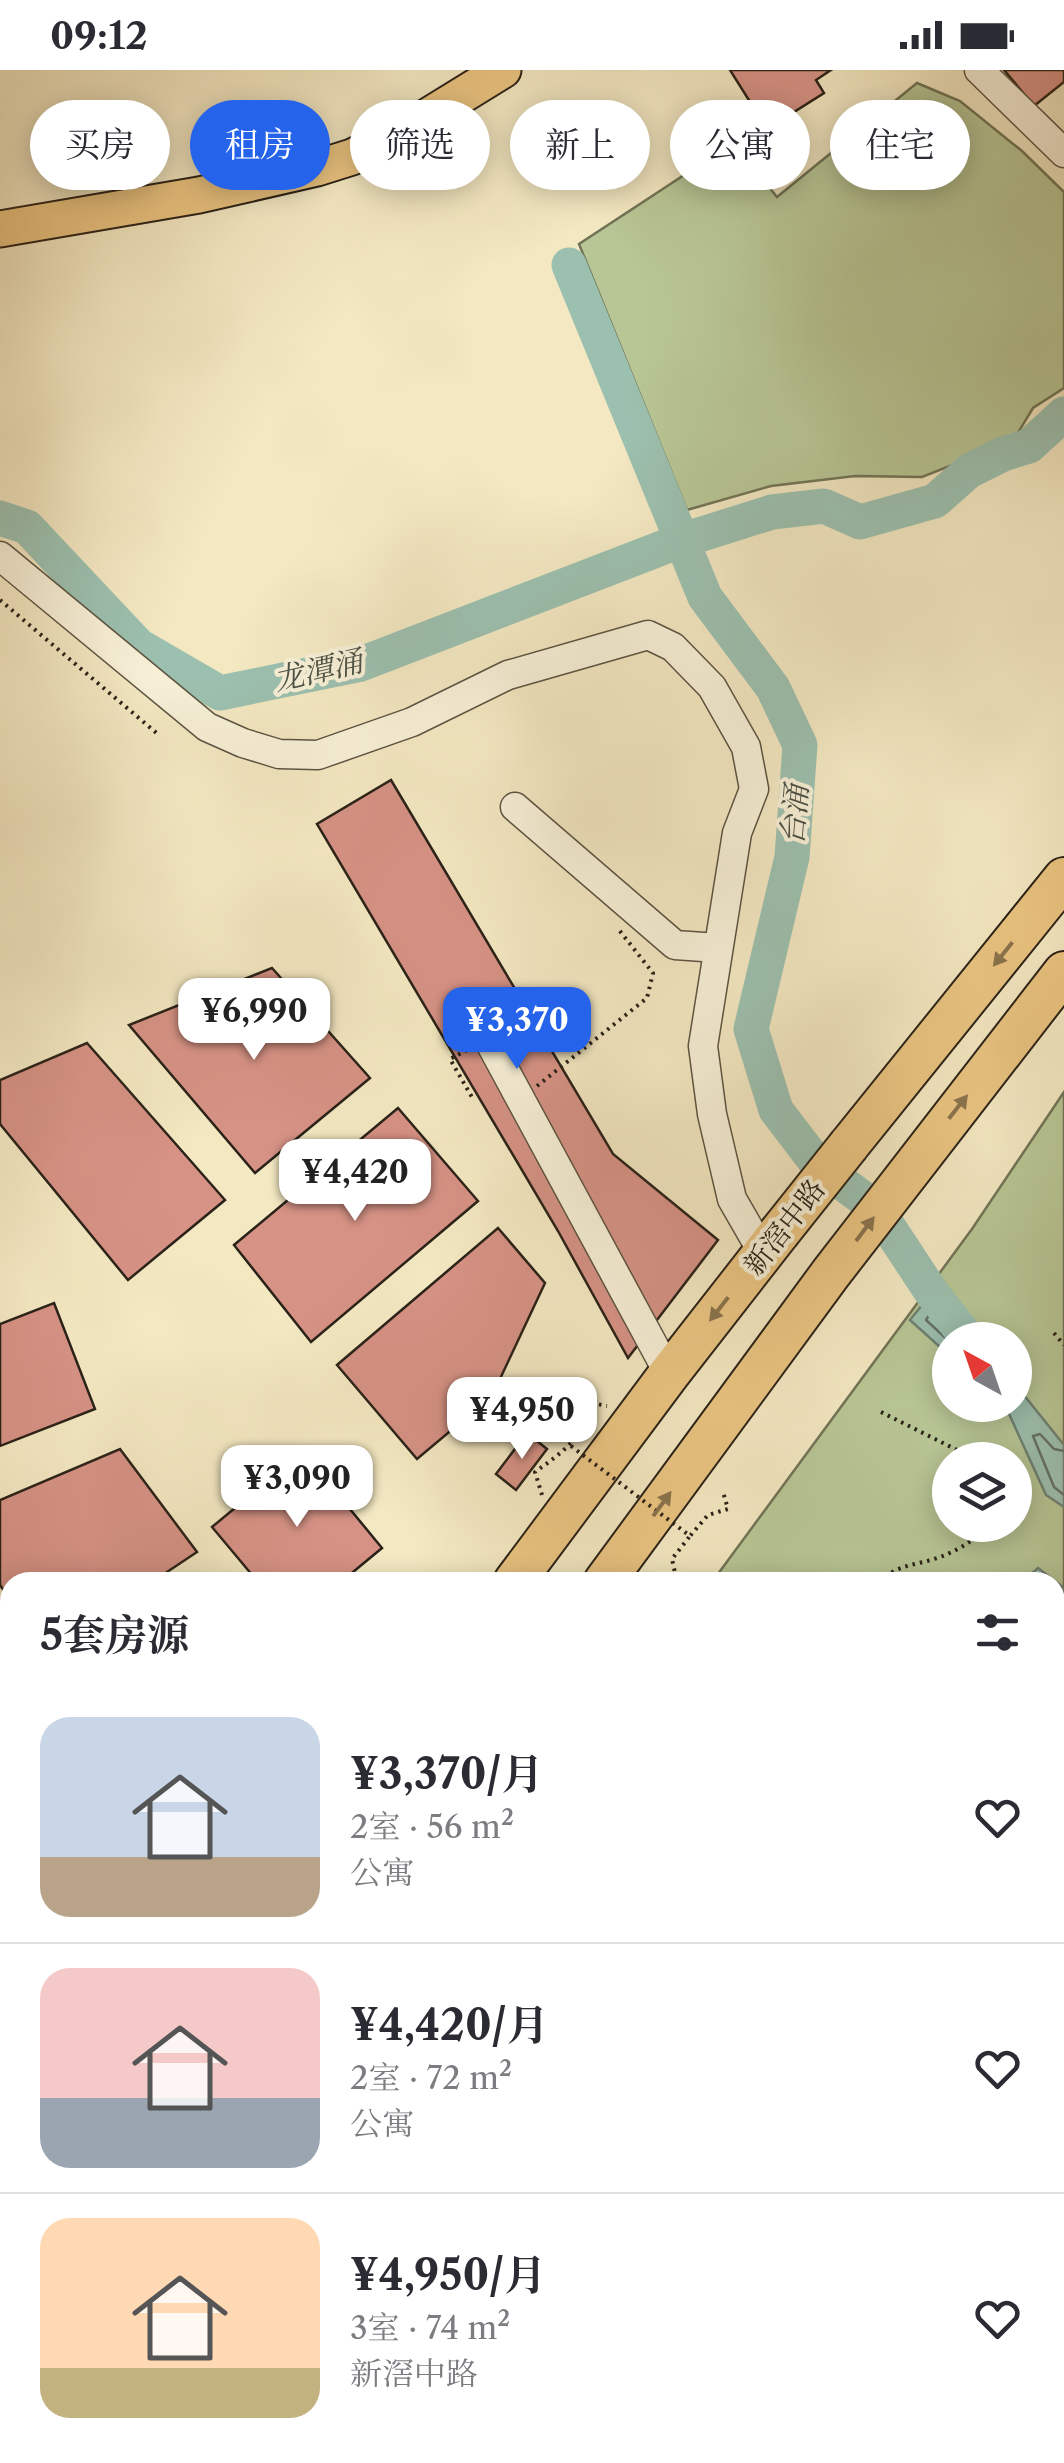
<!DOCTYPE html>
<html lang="zh">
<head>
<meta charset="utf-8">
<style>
	body { margin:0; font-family:"Libre Caslon Text","Noto Serif SC",serif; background:#f2f2f3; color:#2b2b33; height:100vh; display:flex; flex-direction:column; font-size:38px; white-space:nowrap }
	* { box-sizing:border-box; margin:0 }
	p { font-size:32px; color:#7c7c81 }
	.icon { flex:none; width:55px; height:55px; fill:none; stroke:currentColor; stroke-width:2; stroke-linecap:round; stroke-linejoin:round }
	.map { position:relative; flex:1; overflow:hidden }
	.sheet { position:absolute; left:0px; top:1502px; width:1065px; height:892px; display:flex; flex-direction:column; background:#fff; border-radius:30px 30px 0 0; box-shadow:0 5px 25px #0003 }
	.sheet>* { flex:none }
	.banner { position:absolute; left:30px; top:30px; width:1005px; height:90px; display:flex; gap:20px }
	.needle { width:65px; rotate:320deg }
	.tools { position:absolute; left:932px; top:1252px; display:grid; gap:20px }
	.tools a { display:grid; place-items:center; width:100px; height:100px; border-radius:50%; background:#fff; box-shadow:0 5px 25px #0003; font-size:50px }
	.price { position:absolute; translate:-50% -85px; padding:0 22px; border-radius:20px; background:#fff; color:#222; font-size:32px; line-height:65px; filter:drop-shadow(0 2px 5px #0008) }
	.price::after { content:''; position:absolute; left:50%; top:60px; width:30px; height:22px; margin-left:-15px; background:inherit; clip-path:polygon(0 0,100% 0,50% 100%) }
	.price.selected { background:#2563eb; color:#fff }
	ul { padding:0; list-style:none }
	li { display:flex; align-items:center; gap:30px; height:250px; padding:0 40px }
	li+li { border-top:2px solid #e1e1e2 }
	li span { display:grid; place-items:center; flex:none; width:280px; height:200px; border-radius:30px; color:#555 }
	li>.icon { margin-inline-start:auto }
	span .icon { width:120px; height:120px; fill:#fffc; stroke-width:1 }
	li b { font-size:42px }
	h2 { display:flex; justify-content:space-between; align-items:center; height:120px; padding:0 40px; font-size:42px }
	.pill { padding:0 35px; border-radius:45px; background:#fff; box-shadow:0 5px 25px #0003; font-size:35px; line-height:90px }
	.pill.selected { background:#2563eb; color:#fff }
	.status { display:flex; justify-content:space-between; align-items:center; height:70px; padding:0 50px; background:#fff; direction:ltr }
	.status svg { height:28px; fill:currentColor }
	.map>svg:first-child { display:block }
	.green { fill:#b8c695; stroke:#717456; stroke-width:2.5; fill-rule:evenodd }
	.water { fill:#9cc0af; stroke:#6e8173; stroke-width:2.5 }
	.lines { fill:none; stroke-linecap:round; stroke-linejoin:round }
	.shore { stroke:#637164; stroke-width:2.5 }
	.stream { stroke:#6e8173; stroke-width:6 }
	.river { stroke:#9cc0af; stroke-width:35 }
	.building { fill:#d69285; stroke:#2a2218; stroke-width:2.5 }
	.minor-casing { stroke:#5c5442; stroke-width:31 }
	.major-casing { stroke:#2a2218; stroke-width:39 }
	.highway-casing { stroke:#2a2218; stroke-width:44 }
	.path { stroke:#2a2218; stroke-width:4; stroke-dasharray:2.5 5; stroke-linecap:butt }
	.minor { stroke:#f7f0d7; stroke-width:28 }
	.major { stroke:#eac481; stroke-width:35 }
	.highway { stroke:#eac481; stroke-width:40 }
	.highway-bridge-casing { stroke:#2a2218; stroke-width:44; stroke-linecap:butt }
	.path-bridge { stroke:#2a2218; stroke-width:4; stroke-dasharray:2.5 5; stroke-linecap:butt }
	.highway-bridge { stroke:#eac481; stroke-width:40 }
	.oneway { fill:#8a734c }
	.labels { text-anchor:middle; stroke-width:8; stroke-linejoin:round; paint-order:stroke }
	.street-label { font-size:28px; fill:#2a2218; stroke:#f7f0d7 }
	.water-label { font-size:30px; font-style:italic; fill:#4c5145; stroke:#f7f0d7 }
</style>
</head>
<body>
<div class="status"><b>09:12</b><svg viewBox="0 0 49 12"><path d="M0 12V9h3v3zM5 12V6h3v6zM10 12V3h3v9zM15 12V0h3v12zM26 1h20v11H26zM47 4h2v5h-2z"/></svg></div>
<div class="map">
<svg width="1064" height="2393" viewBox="0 0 1064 2393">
	<rect width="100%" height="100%" fill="#f3e8c2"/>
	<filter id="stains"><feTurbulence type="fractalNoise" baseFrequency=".002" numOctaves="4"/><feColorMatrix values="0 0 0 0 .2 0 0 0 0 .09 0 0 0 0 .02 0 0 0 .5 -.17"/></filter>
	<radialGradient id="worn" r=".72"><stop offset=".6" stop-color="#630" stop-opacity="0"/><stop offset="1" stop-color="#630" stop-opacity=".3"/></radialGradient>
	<!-- green -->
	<path class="green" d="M 917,13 L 960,31 L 1022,81 L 1064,122 L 1064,318 L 1033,338 L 1013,371 L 922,407 L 855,406 L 771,416 L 687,440 L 579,174 L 733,73 L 777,127 Z
		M 1064,1022 L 1064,2393 L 646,2393 L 644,2385 L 1055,2385 L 1055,1512 L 712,1512 L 972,1159 ZM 950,1270 L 1015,1270 L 1015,1335 L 950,1335 ZM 950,1390 L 1015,1390 L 1015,1455 L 950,1455 Z
		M 10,2048 L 10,2140 L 0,2152 L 0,2061 Z"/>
	<!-- water -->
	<path class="water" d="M 938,1215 L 981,1270 L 950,1270 L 950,1286 L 910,1250 Z
		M 1015,1314 L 1064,1375 L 1064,1437 L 1046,1425 L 1005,1335 L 1015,1335 Z
		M 1038,1498 L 1064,1518 L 1064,1593 L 1055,1599 L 1055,1512 L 1022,1512 Z
		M 10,1917 L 10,1990 L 0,1991 L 0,1918 Z
		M 564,2385 L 644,2385 L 646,2393 L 568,2393 Z"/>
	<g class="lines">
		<!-- shore -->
		<path class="shore" d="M 950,1272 L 926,1250 L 936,1234 L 942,1236 L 968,1270
			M 1064,1381 L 1054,1379 L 1040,1364 L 1033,1366 L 1054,1417 L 1064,1425"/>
		<!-- stream -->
		<path class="stream" d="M 1055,2156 L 1064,2149
			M 942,2393 L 943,2385"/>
		<!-- river -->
		<path class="river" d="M 569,195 L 705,527 L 773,618 L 800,675 L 792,787 L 751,959 L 776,1040 L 818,1095 L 876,1138 L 932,1223 L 969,1270
			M 0,448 L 27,457 L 139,576 L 220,623 L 361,594 L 680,471 L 772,442 L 824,436 L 860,452 L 935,431 L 969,401 L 1003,384 L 1029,376 L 1064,344
			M 1055,2032 L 1064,2034"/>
	</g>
	<!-- building -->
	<path class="building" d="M 730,0 L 831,0 L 816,10 L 824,23 L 767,59 Z
		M 1004,0 L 1064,0 L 1064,12 L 1034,36 Z
		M 391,710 L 613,1084 L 718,1170 L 628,1288 L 558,1161 L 317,754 Z
		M 272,898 L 370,1008 L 255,1103 L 129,955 Z
		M 87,973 L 225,1130 L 128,1210 L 0,1054 L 0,1010 Z
		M 398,1038 L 478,1131 L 311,1272 L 234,1175 Z
		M 498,1158 L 545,1213 L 492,1326 L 417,1389 L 337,1295 Z
		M 54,1233 L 95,1339 L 0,1376 L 0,1254 Z
		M 527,1363 L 547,1379 L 516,1420 L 496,1404 Z
		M 120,1379 L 197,1482 L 152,1512 L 10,1512 L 10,1530 L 0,1515 L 0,1430 Z
		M 303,1382 L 382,1478 L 341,1512 L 258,1512 L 212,1457 Z
		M 10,1643 L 10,1718 L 0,1703 L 0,1652 Z"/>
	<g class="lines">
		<defs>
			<path id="minor" d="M 979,0 L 1064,83
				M 0,486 L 207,657 L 243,673 L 279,684 L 318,685 L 412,652 L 508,605 L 648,565 L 673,577 L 712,617 L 746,677 L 754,719 L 737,763 L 703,976 L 712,1044 L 732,1129 L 763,1183
				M 515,737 L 675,875 L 718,878
				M 488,969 L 669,1304
				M 1055,2272 L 1064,2253
				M 512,2385 L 514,2393
				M 766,2385 L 779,2393
				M 883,2385 L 890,2393
				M 326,2393 L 335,2385
				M 989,2393 L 993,2385"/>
			<path id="major" d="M 0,159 L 199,125 L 317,98 L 352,87 L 396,66 L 503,0"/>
			<path id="highway" d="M 849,1075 L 1064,808
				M 514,1512 L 669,1304 L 779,1163
				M 604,1512 L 831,1203 L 1064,902
				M 0,2208 L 10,2194
				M 0,2302 L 10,2288"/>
		</defs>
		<!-- minor casing -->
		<use href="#minor" class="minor-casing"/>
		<!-- major casing -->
		<use href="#major" class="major-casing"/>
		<!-- highway casing -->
		<use href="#highway" class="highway-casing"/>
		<!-- path -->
		<path class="path" d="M 0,530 L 160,666
			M 467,980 L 450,989 L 473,1029
			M 537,1016 L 647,928 L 653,903 L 619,860
			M 1054,1263 L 1064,1275
			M 881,1342 L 977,1390
			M 651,1509 L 677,1512 L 672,1489 L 690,1466
			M 880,1512 C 896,1494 919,1495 940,1487 C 959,1480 976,1469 989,1455
			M 1055,2187 L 1064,2194"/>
		<!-- minor -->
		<use href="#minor" class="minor"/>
		<!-- major -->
		<use href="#major" class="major"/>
		<!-- highway -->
		<use href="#highway" class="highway"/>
		<defs>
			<path id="highway-bridge" d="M 779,1163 L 849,1075"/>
		</defs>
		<!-- highway-bridge casing -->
		<use href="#highway-bridge" class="highway-bridge-casing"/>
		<!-- path-bridge -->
		<path class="path-bridge" d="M 571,1376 L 690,1466 L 708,1445 L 728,1439 L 723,1422
			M 542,1425 L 535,1402 C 561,1383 587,1367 587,1332 L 607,1336"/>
		<!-- highway-bridge -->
		<use href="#highway-bridge" class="highway-bridge"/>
	</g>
	<!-- one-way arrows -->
	<defs><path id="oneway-solid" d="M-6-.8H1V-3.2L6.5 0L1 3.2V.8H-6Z" transform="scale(2.5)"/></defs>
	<g class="oneway">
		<use href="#oneway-solid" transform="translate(1003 884) rotate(129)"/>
		<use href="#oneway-solid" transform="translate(958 1037) rotate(-52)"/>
		<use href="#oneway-solid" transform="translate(865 1159) rotate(-53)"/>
		<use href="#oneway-solid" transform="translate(719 1239) rotate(128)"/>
		<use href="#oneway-solid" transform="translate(662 1434) rotate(-54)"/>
	</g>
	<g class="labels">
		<!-- street labels -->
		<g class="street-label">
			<text transform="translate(784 1157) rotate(-52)" y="10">新滘中路</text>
		</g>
		<!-- water labels -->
		<g class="water-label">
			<text transform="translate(318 601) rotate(-13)" y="10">龙潭涌</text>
			<text transform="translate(795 745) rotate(-85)" y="10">台涌</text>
		</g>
	</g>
	<rect width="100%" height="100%" filter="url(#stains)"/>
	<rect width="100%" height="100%" fill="url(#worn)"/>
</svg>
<div class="tools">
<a><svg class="needle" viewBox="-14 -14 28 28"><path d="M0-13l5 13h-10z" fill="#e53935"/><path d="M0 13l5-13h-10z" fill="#7c7c81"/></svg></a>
<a><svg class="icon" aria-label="layers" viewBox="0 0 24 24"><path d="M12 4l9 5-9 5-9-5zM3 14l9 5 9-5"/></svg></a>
</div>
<b class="price" style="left:254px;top:993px">¥6,990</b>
<b class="price selected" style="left:517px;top:1002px">¥3,370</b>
<b class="price" style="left:355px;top:1154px">¥4,420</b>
<b class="price" style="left:522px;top:1392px">¥4,950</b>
<b class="price" style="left:297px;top:1460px">¥3,090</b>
<div class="banner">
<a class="pill">买房</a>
<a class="pill selected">租房</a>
<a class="pill">筛选</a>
<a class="pill">新上</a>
<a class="pill">公寓</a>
<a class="pill">住宅</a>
</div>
<section class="sheet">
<h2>5套房源<svg class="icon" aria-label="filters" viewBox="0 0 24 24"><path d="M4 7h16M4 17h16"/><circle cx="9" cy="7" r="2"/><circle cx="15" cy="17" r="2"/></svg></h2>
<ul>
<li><span style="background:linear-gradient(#c9d6e8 70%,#b9a48a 0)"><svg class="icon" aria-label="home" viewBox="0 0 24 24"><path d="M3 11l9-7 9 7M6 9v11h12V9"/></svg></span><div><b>¥3,370/月</b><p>2室 · 56 m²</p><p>公寓</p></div><svg class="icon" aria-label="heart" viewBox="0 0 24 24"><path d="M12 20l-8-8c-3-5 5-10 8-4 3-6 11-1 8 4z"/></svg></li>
<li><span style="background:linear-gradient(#f6c9c9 65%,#9aa5b1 0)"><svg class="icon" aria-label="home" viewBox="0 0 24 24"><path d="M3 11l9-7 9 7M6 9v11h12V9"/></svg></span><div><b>¥4,420/月</b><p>2室 · 72 m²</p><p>公寓</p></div><svg class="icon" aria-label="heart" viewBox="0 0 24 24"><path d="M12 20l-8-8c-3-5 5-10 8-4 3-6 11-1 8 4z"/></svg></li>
<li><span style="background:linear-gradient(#ffd9b3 75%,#c2b280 0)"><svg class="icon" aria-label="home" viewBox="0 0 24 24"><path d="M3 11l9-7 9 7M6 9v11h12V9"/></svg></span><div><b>¥4,950/月</b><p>3室 · 74 m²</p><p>新滘中路</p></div><svg class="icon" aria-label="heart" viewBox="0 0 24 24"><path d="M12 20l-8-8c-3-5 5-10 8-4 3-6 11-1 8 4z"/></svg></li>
</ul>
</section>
</div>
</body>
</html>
